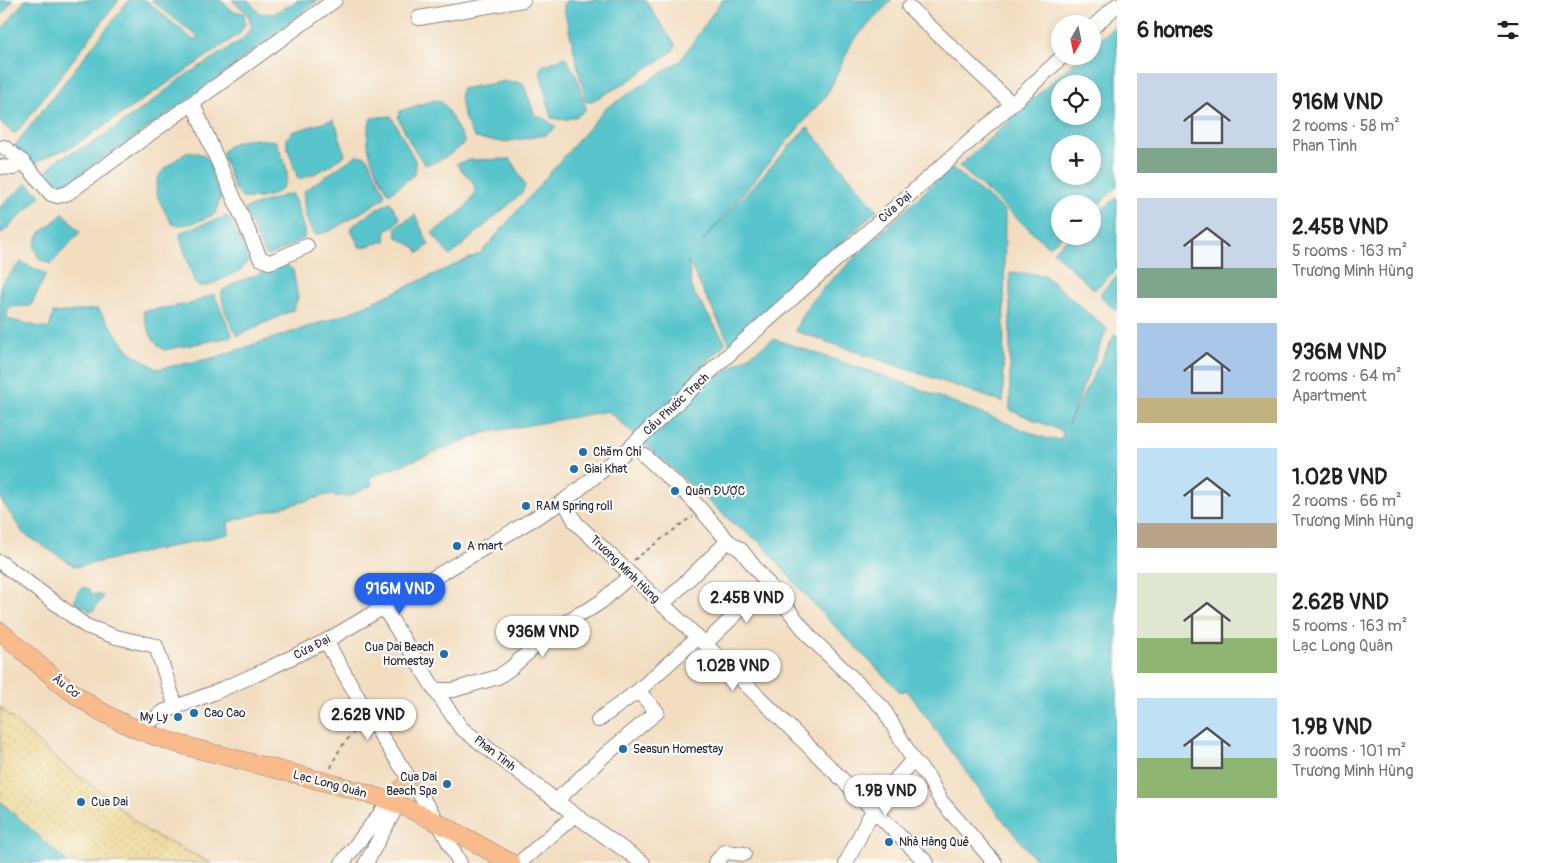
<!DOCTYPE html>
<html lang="en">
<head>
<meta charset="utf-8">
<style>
	body { margin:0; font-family:Pangolin,sans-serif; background:#f6f6f6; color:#202124; height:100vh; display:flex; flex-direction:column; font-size:19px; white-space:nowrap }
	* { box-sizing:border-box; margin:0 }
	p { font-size:16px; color:#757577 }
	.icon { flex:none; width:28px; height:28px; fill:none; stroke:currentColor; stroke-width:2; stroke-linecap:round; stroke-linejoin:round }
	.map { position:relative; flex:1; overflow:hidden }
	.panel { display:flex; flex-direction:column; background:#fff; width:425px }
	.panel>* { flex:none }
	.needle { width:32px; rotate:189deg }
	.controls { position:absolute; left:1051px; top:15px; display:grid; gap:10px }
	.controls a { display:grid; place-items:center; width:50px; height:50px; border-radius:50%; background:#fff; box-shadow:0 2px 8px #0003; font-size:25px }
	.price { position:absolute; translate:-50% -42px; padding:0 11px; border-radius:18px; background:#fff; color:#222; font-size:16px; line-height:32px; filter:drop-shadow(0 1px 2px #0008) }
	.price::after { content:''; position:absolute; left:50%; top:30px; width:15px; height:11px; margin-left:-8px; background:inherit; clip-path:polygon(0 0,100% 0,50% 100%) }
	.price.active { background:#2563eb; color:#fff }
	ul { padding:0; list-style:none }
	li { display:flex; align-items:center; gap:15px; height:125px; padding:0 20px }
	li span { display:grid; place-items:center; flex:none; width:140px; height:100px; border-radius:0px; color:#555 }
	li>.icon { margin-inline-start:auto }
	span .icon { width:60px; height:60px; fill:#fffc; stroke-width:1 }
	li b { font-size:21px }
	h2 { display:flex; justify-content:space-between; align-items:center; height:60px; padding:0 20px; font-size:21px }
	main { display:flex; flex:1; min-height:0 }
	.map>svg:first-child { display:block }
	.sand { fill:url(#sand-dots); stroke:#887e6c }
	.water { fill:#58c5cc; stroke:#3d7484; fill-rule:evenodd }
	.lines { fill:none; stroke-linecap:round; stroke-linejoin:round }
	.minor-casing { stroke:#8a807e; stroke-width:16 }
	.major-casing { stroke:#8a807e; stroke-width:19 }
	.path { stroke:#8a807e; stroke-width:2; stroke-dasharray:4 4; stroke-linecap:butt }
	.minor { stroke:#fff; stroke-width:14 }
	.major { stroke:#fabb8c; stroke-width:18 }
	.poi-dot { fill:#1f6fb2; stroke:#fdfcf7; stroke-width:2 }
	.labels { text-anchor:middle; stroke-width:4.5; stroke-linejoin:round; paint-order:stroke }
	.street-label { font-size:12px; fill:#22223b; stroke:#fdfcf7 }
	.poi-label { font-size:12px; fill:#22223b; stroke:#fdfcf7; text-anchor:start }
</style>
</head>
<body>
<main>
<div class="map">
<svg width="1117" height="863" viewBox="0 0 1117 863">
	<defs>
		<pattern id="sand-dots" width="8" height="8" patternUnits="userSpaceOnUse" patternTransform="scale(1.25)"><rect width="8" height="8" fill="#eeda9e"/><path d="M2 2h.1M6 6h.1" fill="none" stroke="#ccbb89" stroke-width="1.8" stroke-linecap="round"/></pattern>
	</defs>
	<rect width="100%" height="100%" fill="#fdfcf7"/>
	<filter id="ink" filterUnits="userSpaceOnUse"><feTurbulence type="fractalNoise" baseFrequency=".02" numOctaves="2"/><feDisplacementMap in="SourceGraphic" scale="10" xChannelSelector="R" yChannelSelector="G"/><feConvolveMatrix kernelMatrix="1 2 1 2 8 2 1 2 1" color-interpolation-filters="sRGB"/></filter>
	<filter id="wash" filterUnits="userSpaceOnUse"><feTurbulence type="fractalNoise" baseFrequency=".0096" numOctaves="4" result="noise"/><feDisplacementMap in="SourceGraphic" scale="20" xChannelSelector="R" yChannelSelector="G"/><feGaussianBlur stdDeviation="1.12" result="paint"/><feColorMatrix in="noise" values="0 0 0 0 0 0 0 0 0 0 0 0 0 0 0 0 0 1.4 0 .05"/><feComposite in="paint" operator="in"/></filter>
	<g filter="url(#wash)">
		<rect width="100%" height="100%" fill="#f2ddc0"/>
		<!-- sand -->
		<path class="sand" d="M 0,707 L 58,761 L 106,796 L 148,832 L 211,863 L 67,863 L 0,801 Z"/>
		<!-- water -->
		<path class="water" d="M 0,0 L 13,0 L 0,17 Z
			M 25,0 L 119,0 L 17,132 L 14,133 L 0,122 L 0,32 Z
			M 129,0 L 146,0 L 193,40 L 199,38 L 151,0 L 219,0 L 224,3 L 232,11 L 244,13 L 245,24 L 239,34 C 186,71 132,107 78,143 C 64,152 47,154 33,165 L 13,148 Z
			M 232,0 L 248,0 L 259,13 L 273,14 L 289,6 L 298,0 L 318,0 L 219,77 L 132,139 L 91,166 L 66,187 L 52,188 L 43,176 L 58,159 L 95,142 L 145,107 L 183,77 L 243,39 L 252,26 L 247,13 Z
			M 568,0 L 645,0 L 676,46 L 673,51 L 622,85 L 590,102 L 586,102 L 563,4 Z
			M 722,0 L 892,0 L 852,42 L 828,93 L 702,242 L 807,127 L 877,210 L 731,346 L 688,261 L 692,290 L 726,343 L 706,362 L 719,376 L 774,339 L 904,383 L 1047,439 L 1060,440 L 1064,432 L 1010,410 L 1010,272 L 1044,275 L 1107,329 L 1068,424 L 1115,334 L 1117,335 L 1117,863 L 1038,863 L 985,798 L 907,690 L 900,692 L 813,604 L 760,542 L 735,525 L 608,411 L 484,433 L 370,477 L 372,485 L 348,497 L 327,495 L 228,522 L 229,534 L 76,567 L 23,533 L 0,498 L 0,285 L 21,262 L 46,274 L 31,306 L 8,307 L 7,319 L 49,329 L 53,313 L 98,309 L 130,352 L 157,369 L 213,358 L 346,314 L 481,253 L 605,109 L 680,61 Z
			M 1117,24 L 1117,187 L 1093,209 L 1092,204 L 1060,204 L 1060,236 L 1062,236 L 1049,247 L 959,166 L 1081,56 L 1092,56 L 1093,46 ZM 1060,84 L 1092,84 L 1092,116 L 1060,116 ZM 1060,144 L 1092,144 L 1092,176 L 1060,176 Z
			M 565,57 L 576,75 L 586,109 C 578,119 564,121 551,118 L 540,71 L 542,66 Z
			M 506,81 L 523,83 L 535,115 L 545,119 L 556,127 L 546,135 L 504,142 L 475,138 C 465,121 459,109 461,89 Z
			M 435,100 L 441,101 L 444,104 L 465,142 C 453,154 441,161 425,165 L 412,146 L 398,118 L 400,111 Z
			M 391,116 L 415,160 L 416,168 L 415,174 L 389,194 C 375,169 361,147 371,118 Z
			M 333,120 L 337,128 L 345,155 C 330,166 316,175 298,179 L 287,146 L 287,138 L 292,132 Z
			M 252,139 L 276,141 C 279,149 288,167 287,175 C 286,197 258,200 242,198 L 234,188 L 222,154 C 228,142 239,141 252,139 Z
			M 189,152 C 214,152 215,174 222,194 L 215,214 C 201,220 187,228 172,224 C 160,202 145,184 169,165 C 176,160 181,155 189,152 Z
			M 357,155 L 367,157 L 385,194 L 383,199 L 332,230 L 316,235 C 305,225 303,205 304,191 Z
			M 511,159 L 525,185 L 522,193 L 450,256 L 432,233 C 444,224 482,201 474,185 C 471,178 461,171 456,164 L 470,160 Z
			M 951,167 L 1005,211 L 1003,402 L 795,331 L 803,313 L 824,287 Z
			M 27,183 L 41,196 L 0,235 L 0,207 Z
			M 289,194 L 293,194 L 305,232 L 304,238 L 294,244 L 268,256 L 263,251 L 245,210 L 246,208 Z
			M 1117,197 L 1117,269 L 1094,290 L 1053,251 L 1071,236 L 1092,236 L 1093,218 Z
			M 390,202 L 400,218 L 395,225 L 386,231 L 385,241 L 360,248 L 350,228 L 370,213 Z
			M 64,213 L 80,232 L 51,264 L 39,259 L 34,247 L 38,235 Z
			M 415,215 L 429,245 L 419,253 L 416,248 L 397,237 L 396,227 Z
			M 227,216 L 241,240 L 248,260 L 241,270 L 208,286 L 198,286 L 195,284 L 180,237 L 181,232 Z
			M 285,264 L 293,270 L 298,298 L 293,310 L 237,336 C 231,323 220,306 222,291 L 235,283 Z
			M 1117,276 L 1117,311 L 1103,300 L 1101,295 L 1102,291 Z
			M 214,294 L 232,334 L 231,337 L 164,350 C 150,341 147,326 143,311 L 190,304 Z
			M 83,587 L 89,589 L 92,595 L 96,594 L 103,596 C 103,598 95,608 93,611 L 88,611 L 85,606 L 80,608 L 75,605 C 74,596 77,593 83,587 Z
			M 0,801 L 65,860 L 67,863 L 0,863 Z"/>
	</g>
	<g filter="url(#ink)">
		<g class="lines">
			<defs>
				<path id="minor" d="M 909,7 L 1012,104
					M 419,18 L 523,0
					M 1092,28 L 1117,5
					M 193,104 L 260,258 L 269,262 L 273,261 L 307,246
					M 4,147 L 23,162 L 51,194 L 58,196 L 68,193 L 335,0
					M 0,167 L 13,168 L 23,162
					M 644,455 L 690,497 L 728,541 L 741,550 L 810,637 L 883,708 L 913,760 L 928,777 L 941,801 L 995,863
					M 564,501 L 576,523 L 705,644 L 927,863
					M 0,562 L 86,626 L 116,637 L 156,646 L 176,707
					M 662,605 L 728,541
					M 384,608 L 435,690 L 461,728 L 575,815 L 643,863
					M 326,641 L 369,717 L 439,824 L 460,863
					M 705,644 L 768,583
					M 435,690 L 453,690 L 498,677 L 511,668 L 546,636 L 579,614 L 590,609 L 602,601 L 631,575
					M 598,720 L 638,691 L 698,637
					M 139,730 L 163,712 L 213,693 L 257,674 L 326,641 L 564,501 L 624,453 L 726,357 L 1012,104 L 1063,56
					M 556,801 L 605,755 L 657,712 L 638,691
					M 342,863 L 390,801
					M 366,863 L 398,804
					M 519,863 L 575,815
					M 715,863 L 725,852 L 744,854
					M 846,863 L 879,798 L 913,760"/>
				<path id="major" d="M 0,631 C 37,662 73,699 117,720 C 152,738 191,748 229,757 C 277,770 327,781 375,796 C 423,812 467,838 511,863
					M 390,801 L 410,780"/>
			</defs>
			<!-- minor casing -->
			<use href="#minor" class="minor-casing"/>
			<!-- major casing -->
			<use href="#major" class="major-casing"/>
			<!-- path -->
			<path class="path" d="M 634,560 L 687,520 L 693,517
				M 331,768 C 337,750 347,739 360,726"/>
			<!-- minor -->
			<use href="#minor" class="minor"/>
			<!-- major -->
			<use href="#major" class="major"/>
		</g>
	</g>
	<!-- markers -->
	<g class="poi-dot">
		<circle cx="583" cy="452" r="5"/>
		<circle cx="574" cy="469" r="5"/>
		<circle cx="675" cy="491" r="5"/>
		<circle cx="526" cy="506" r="5"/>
		<circle cx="457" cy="546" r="5"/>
		<circle cx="444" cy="654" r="5"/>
		<circle cx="194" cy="713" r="5"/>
		<circle cx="178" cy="717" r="5"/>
		<circle cx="623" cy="749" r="5"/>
		<circle cx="447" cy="784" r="5"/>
		<circle cx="81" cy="802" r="5"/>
		<circle cx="889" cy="842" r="5"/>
	</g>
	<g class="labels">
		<!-- street labels -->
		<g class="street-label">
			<text transform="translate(895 207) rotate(-41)" y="4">Cửa Đại</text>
			<text transform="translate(676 404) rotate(-43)" y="4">Cầu Phước Trạch</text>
			<text transform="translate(625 569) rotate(44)" y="4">Trương Minh Hùng</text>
			<text transform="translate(312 647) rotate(-27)" y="4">Cửa Đại</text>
			<text transform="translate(66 686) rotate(38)" y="4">Âu Cơ</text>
			<text transform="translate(495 753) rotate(38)" y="4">Phan Tình</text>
			<text transform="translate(330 784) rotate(15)" y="4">Lạc Long Quân</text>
		</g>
		<!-- poi labels -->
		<g class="poi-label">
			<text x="593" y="456">Chăm Chỉ</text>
			<text x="584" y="473">Giai Khat</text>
			<text x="685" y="495">Quán ĐƯỢC</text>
			<text x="536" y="510">RAM Spring roll</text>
			<text x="467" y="550">A mart</text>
			<text x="434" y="651" text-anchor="end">Cua Dai Beach<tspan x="434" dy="14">Homestay</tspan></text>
			<text x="204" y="717">Cao Cao</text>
			<text x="168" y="721" text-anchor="end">My Ly</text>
			<text x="633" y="753">Seasun Homestay</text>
			<text x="437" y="781" text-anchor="end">Cua Dai<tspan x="437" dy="14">Beach Spa</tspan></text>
			<text x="91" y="806">Cua Dai</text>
			<text x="899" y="846">Nhà Hàng Quê</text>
		</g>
	</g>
</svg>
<div class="controls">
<a><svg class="needle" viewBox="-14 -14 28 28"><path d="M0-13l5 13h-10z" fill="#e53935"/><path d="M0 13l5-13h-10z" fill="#757577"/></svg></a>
<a><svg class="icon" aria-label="locate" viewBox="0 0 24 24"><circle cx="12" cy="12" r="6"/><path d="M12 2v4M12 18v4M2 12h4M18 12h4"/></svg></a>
<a>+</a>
<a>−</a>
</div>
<b class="price active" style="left:400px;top:615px">916M VND</b>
<b class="price" style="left:747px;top:624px">2.45B VND</b>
<b class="price" style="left:543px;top:658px">936M VND</b>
<b class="price" style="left:733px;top:692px">1.02B VND</b>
<b class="price" style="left:368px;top:741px">2.62B VND</b>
<b class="price" style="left:886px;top:817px">1.9B VND</b>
</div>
<section class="panel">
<h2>6 homes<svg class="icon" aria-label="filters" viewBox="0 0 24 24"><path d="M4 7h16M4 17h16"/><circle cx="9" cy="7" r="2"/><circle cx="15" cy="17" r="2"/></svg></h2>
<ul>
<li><span style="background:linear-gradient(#c9d6e8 75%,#7fa58c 0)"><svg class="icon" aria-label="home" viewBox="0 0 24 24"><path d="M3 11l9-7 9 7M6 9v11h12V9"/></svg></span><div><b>916M VND</b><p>2 rooms · 58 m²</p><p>Phan Tình</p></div></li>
<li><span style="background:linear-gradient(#c9d6e8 70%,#7fa58c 0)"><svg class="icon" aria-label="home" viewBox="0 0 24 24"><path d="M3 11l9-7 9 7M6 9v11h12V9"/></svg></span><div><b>2.45B VND</b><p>5 rooms · 163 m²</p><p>Trương Minh Hùng</p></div></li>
<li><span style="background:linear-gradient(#a9c7e8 75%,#c2b280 0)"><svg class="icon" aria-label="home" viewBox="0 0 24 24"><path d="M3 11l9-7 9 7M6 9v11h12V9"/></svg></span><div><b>936M VND</b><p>2 rooms · 64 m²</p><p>Apartment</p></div></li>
<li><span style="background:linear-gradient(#bfe0f5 75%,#b9a48a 0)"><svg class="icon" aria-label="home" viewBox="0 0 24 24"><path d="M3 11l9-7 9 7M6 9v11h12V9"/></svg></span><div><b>1.02B VND</b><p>2 rooms · 66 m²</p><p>Trương Minh Hùng</p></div></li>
<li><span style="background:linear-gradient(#dfe7d0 65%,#8fb573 0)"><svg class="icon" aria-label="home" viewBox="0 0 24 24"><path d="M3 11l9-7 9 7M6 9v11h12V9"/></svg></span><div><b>2.62B VND</b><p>5 rooms · 163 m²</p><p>Lạc Long Quân</p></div></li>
<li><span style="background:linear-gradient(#bfe0f5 60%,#8fb573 0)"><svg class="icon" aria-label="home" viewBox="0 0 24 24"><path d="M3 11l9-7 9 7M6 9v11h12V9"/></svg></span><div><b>1.9B VND</b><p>3 rooms · 101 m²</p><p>Trương Minh Hùng</p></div></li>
</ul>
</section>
</main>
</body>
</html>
